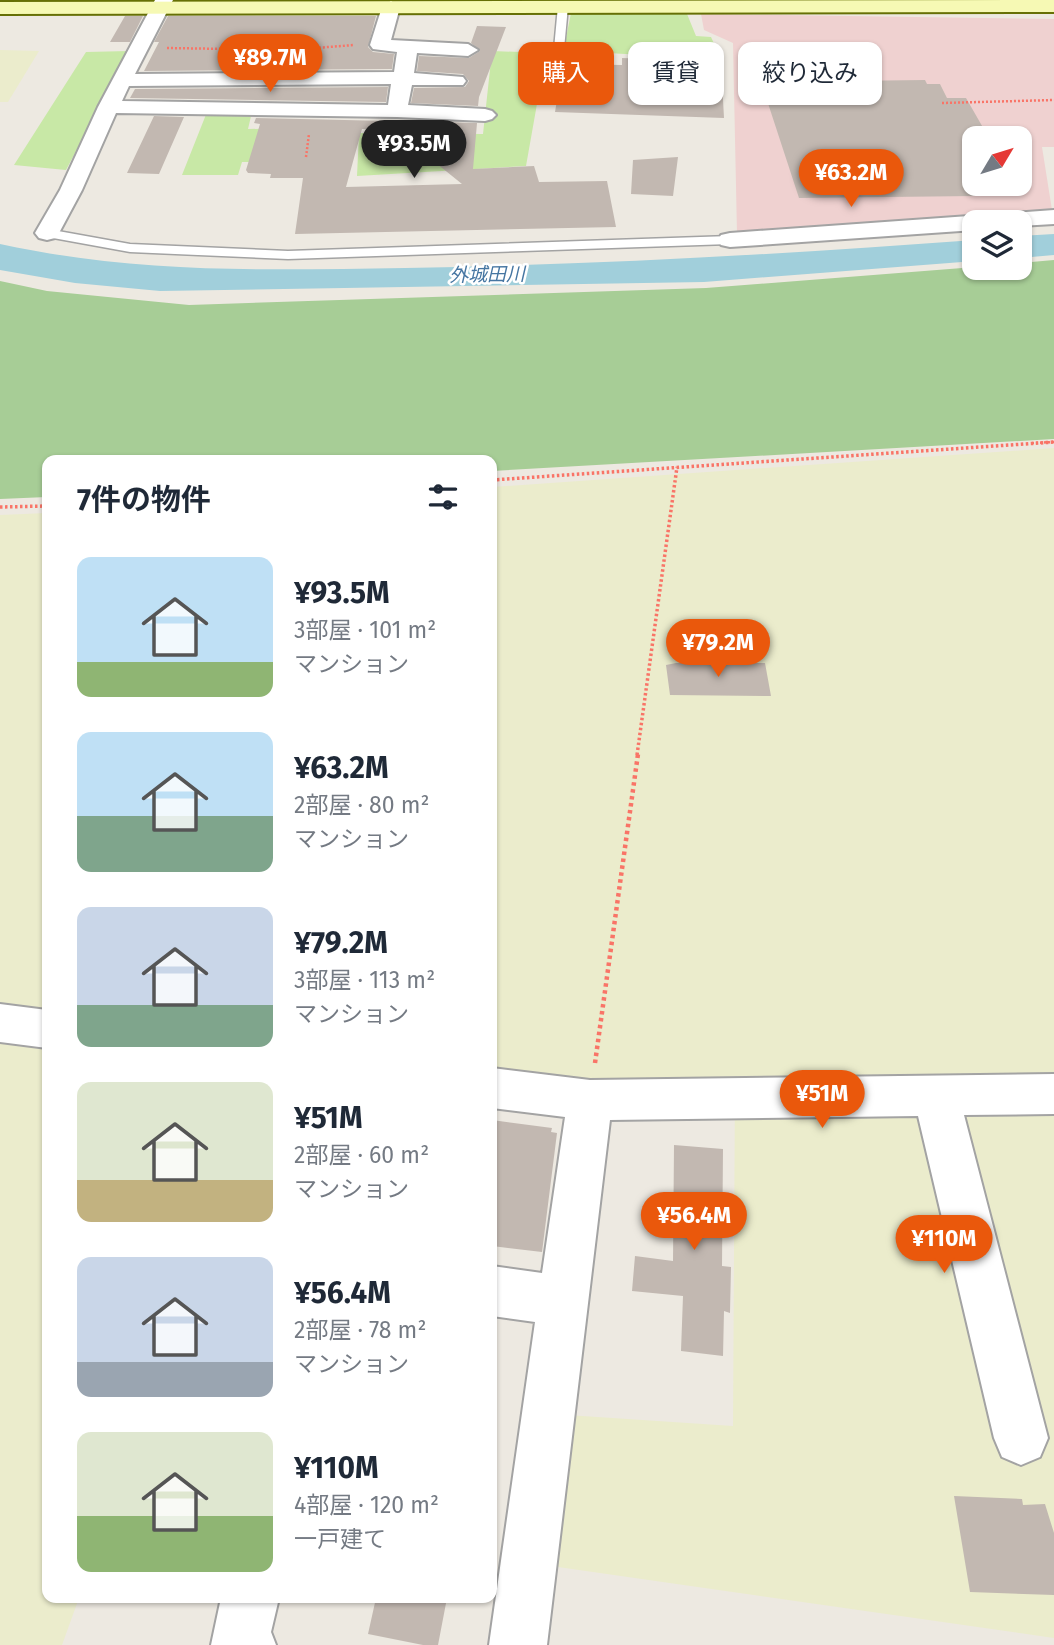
<!DOCTYPE html>
<html lang="ja">
<head>
<meta charset="utf-8">
<style>
	body { margin:0; font-family:"Fira Sans","Noto Sans JP",sans-serif; background:#f2f2f3; color:#1f2937; height:100vh; display:flex; flex-direction:column; font-size:26px; white-space:nowrap }
	* { box-sizing:border-box; margin:0 }
	p { font-size:23px; color:#747a83 }
	.icon { flex:none; width:38px; height:38px; fill:none; stroke:currentColor; stroke-width:2; stroke-linecap:round; stroke-linejoin:round }
	.map { position:relative; flex:1; overflow:hidden }
	.sheet { position:absolute; left:42px; top:455px; width:455px; height:1148px; display:flex; flex-direction:column; background:#fff; border-radius:14px; box-shadow:0 2px 5px #0004 }
	.sheet>* { flex:none }
	.guide { position:absolute; left:518px; top:42px; width:430px; height:63px; display:flex; gap:14px }
	.needle { width:46px; rotate:52deg }
	.controls { position:absolute; left:962px; top:126px; display:grid; gap:14px }
	.controls a { display:grid; place-items:center; width:70px; height:70px; border-radius:14px; background:#fff; box-shadow:0 2px 5px #0004; font-size:35px }
	.price { position:absolute; translate:-50% -60px; padding:0 16px; border-radius:24px; background:#ea580c; color:#fff; font-size:23px; line-height:46px; filter:drop-shadow(0 2px 4px #0008) }
	.price::after { content:''; position:absolute; left:50%; top:42px; width:21px; height:16px; margin-left:-10px; background:inherit; clip-path:polygon(0 0,100% 0,50% 100%) }
	.price.current { background:#222; color:#fff }
	ul { padding:0; list-style:none }
	li { display:flex; align-items:center; gap:21px; height:175px; padding:0 35px }
	li span { display:grid; place-items:center; flex:none; width:196px; height:140px; border-radius:14px; color:#555 }
	li>.icon { margin-inline-start:auto }
	span .icon { width:84px; height:84px; fill:#fffc; stroke-width:1 }
	li b { font-size:30px }
	h2 { display:flex; justify-content:space-between; align-items:center; height:84px; padding:0 35px; font-size:30px }
	.pill { padding:0 24px; border-radius:14px; background:#fff; box-shadow:0 2px 5px #0004; font-size:24px; line-height:63px }
	.pill.current { background:#ea580c; color:#fff }
	.map>svg:first-child { display:block }
	.commercial { fill:#efd1d0; fill-rule:evenodd }
	.farmland { fill:#ebeccc }
	.grass { fill:#c8e8a6 }
	.forest { fill:#a7cd96 }
	.water { fill:#a1cfdb }
	.building { fill:#c2b8b1; fill-rule:evenodd }
	.lines { fill:none; stroke-linecap:round; stroke-linejoin:round }
	.lane-casing { stroke:#a3a3a3; stroke-width:3 }
	.street-casing { stroke:#a3a3a3; stroke-width:4 }
	.secondary-casing { stroke:#667005; stroke-width:4 }
	.path-far2 { stroke:#f97467; stroke-width:2.5; stroke-dasharray:2 2; stroke-linecap:butt }
	.path-far1 { stroke:#f97467; stroke-width:3.5; stroke-dasharray:2.5 2.5; stroke-linecap:butt }
	.path { stroke:#f97467; stroke-width:4.5; stroke-dasharray:3.5 3.5; stroke-linecap:butt }
	.lane { fill:#fff; fill-rule:evenodd }
	.street { fill:#fff; fill-rule:evenodd }
	.secondary { fill:#f6f9b4; fill-rule:evenodd }
	.labels { text-anchor:middle; stroke-width:5; stroke-linejoin:round; paint-order:stroke }
	.far-water-label { font-size:19px; font-style:italic; fill:#4676a2; stroke:#fff }
</style>
</head>
<body>
<div class="map">
<svg width="1054" height="1645" viewBox="0 0 1054 1645">
	<rect width="100%" height="100%" fill="#ede9e1"/>
	<!-- commercial -->
	<path class="commercial" d="M 701,14 L 1054,19 L 1054,147 L 1042,147 L 1052,210 L 737,234 L 733,43 L 704,30 ZM 975,138 L 1020,138 L 1020,184 L 975,184 Z"/>
	<!-- farmland -->
	<path class="farmland" d="M 0,50 L 39,51 L 8,102 L 0,102 Z
		M 1054,448 L 1054,1638 L 551,1566 L 567,1415 L 733,1426 L 735,1081 L 575,1080 L 492,1066 L 492,487 Z
		M 47,513 L 47,1598 L 79,1598 L 62,1645 L 0,1645 L 0,515 Z"/>
	<!-- grass -->
	<path class="grass" d="M 582,8 L 685,9 L 696,36 L 711,37 L 717,50 C 675,54 603,60 565,43 L 571,13 Z
		M 129,51 L 66,170 L 14,165 L 86,52 Z
		M 492,51 L 546,53 L 526,166 L 357,176 L 359,133 L 483,134 Z
		M 207,112 L 252,112 L 248,129 L 300,128 L 295,162 L 242,162 L 238,175 L 182,175 Z"/>
	<!-- forest -->
	<path class="forest" d="M 1054,260 L 1054,439 L 492,471 L 492,460 L 47,460 L 47,497 L 0,499 L 0,281 L 47,291 L 189,305 L 706,288 L 975,267 L 1020,268 L 1020,263 Z"/>
	<!-- water -->
	<path class="water" d="M 1054,234 L 1054,255 L 1020,258 L 1020,236 Z
		M 975,240 L 975,261 L 704,282 L 160,291 L 75,283 L 0,270 L 0,244 C 138,274 265,270 405,268 C 595,265 785,254 975,240 Z"/>
	<!-- building -->
	<path class="building" d="M 125,16 L 143,16 L 130,42 L 110,42 Z
		M 168,16 L 376,16 L 368,47 L 373,52 L 394,54 L 392,69 L 144,71 L 159,42 L 154,42 Z
		M 477,26 L 506,27 L 479,97 L 478,106 L 411,103 L 414,88 L 465,87 L 469,81 L 463,74 L 417,71 L 419,56 L 469,58 L 480,51 L 471,43 Z
		M 622,58 L 721,62 L 724,118 L 555,112 L 563,64 L 622,65 Z
		M 925,80 L 927,84 L 940,84 L 947,98 L 966,98 L 989,138 L 975,138 L 975,196 L 799,198 L 761,82 Z
		M 388,87 L 386,102 L 130,98 L 135,89 Z
		M 154,116 L 184,117 L 159,174 L 127,173 Z
		M 256,118 L 477,123 L 473,169 L 534,166 L 539,182 L 607,181 L 616,227 L 295,234 L 303,178 L 270,178 L 271,174 L 248,173 L 246,170 L 260,124 L 254,123 ZM 362,129 L 395,130 L 462,184 L 346,187 Z
		M 678,157 L 673,196 L 631,194 L 633,160 Z
		M 676,663 L 765,663 L 771,696 L 670,695 L 666,665 Z
		M 492,1120 L 552,1128 L 551,1132 L 557,1133 L 542,1252 L 492,1246 Z
		M 674,1145 L 723,1149 L 722,1266 L 731,1267 L 730,1313 L 724,1311 L 723,1356 L 681,1351 L 683,1296 L 632,1291 L 635,1256 L 673,1261 Z
		M 954,1496 L 1022,1499 L 1023,1505 L 1045,1504 L 1054,1533 L 1054,1595 L 970,1592 Z
		M 376,1598 L 447,1598 L 438,1645 L 423,1645 L 368,1634 Z"/>
	<g class="lines">
		<defs>
			<path id="lane" d="M 563,3 L 568,6 L 564,49 L 559,52 L 554,49 L 558,6 Z
				M 47,229 L 130,244 L 288,251 L 730,236 L 737,240 L 730,244 L 288,259 L 130,252 L 42,236 L 42,230 Z"/>
			<path id="street" d="M 155,0 L 173,0 L 135,74 L 394,72 L 397,52 L 373,49 L 370,45 L 382,7 L 391,1 L 400,7 L 391,40 L 468,44 L 478,50 L 468,56 L 417,53 L 414,73 L 463,77 L 466,81 L 463,85 L 412,85 L 408,105 L 485,109 L 492,111 L 496,115 L 492,119 L 485,121 L 397,117 L 116,113 L 82,190 L 59,233 L 55,238 L 47,240 L 39,238 L 35,233 L 60,190 L 98,107 ZM 391,84 L 388,105 L 122,101 L 129,86 Z
				M 1054,210 L 1054,224 L 1020,226 L 1020,222 L 975,222 L 975,230 L 730,247 L 721,245 L 718,240 L 721,235 L 730,233 Z
				M 0,1004 L 47,1010 L 47,1048 L 0,1042 Z
				M 492,1068 L 590,1080 L 1054,1074 L 1054,1114 L 964,1115 L 1048,1438 L 1040,1457 L 1021,1465 L 1002,1457 L 994,1438 L 918,1116 L 610,1120 L 547,1645 L 489,1645 L 535,1322 L 492,1316 L 492,1266 L 542,1273 L 565,1117 L 492,1108 Z
				M 221,1598 L 279,1598 L 271,1632 L 276,1645 L 211,1645 Z"/>
			<path id="secondary" d="M 1054,0 L 1054,12 L 0,14 L 0,2 Z"/>
		</defs>
		<!-- lane casing -->
		<use href="#lane" class="lane-casing"/>
		<!-- street casing -->
		<use href="#street" class="street-casing"/>
		<!-- secondary casing -->
		<use href="#secondary" class="secondary-casing"/>
		<!-- path-far2 -->
		<path class="path-far2" d="M 845,46 L 861,88
			M 167,48 L 290,50 L 354,45
			M 942,103 L 1054,100
			M 306,157 L 309,134
			M 1032,443 L 1054,442"/>
		<!-- path-far1 -->
		<path class="path-far1" d="M 492,480 L 1054,442
			M 0,507 L 47,506
			M 637,755 L 677,467"/>
		<!-- path -->
		<path class="path" d="M 595,1063 L 638,754"/>
		<!-- lane -->
		<use href="#lane" class="lane"/>
		<!-- street -->
		<use href="#street" class="street"/>
		<!-- secondary -->
		<use href="#secondary" class="secondary"/>
	</g>
	<g class="labels">
		<!-- far-water labels -->
		<g class="far-water-label">
			<text transform="translate(487 274) rotate(-1)" y="7">外城田川</text>
		</g>
	</g>
</svg>
<div class="controls">
<a><svg class="needle" viewBox="-14 -14 28 28"><path d="M0-13l5 13h-10z" fill="#e53935"/><path d="M0 13l5-13h-10z" fill="#747a83"/></svg></a>
<a><svg class="icon" aria-label="layers" viewBox="0 0 24 24"><path d="M12 4l9 5-9 5-9-5zM3 14l9 5 9-5"/></svg></a>
</div>
<b class="price" style="left:270px;top:94px">¥89.7M</b>
<b class="price current" style="left:414px;top:180px">¥93.5M</b>
<b class="price" style="left:851px;top:209px">¥63.2M</b>
<b class="price" style="left:718px;top:679px">¥79.2M</b>
<b class="price" style="left:822px;top:1130px">¥51M</b>
<b class="price" style="left:694px;top:1252px">¥56.4M</b>
<b class="price" style="left:944px;top:1275px">¥110M</b>
<div class="guide">
<a class="pill current">購入</a>
<a class="pill">賃貸</a>
<a class="pill">絞り込み</a>
</div>
<section class="sheet">
<h2>7件の物件<svg class="icon" aria-label="filters" viewBox="0 0 24 24"><path d="M4 7h16M4 17h16"/><circle cx="9" cy="7" r="2"/><circle cx="15" cy="17" r="2"/></svg></h2>
<ul>
<li><span style="background:linear-gradient(#bfe0f5 75%,#8fb573 0)"><svg class="icon" aria-label="home" viewBox="0 0 24 24"><path d="M3 11l9-7 9 7M6 9v11h12V9"/></svg></span><div><b>¥93.5M</b><p>3部屋 · 101 m²</p><p>マンション</p></div></li>
<li><span style="background:linear-gradient(#bfe0f5 60%,#7fa58c 0)"><svg class="icon" aria-label="home" viewBox="0 0 24 24"><path d="M3 11l9-7 9 7M6 9v11h12V9"/></svg></span><div><b>¥63.2M</b><p>2部屋 · 80 m²</p><p>マンション</p></div></li>
<li><span style="background:linear-gradient(#c9d6e8 70%,#7fa58c 0)"><svg class="icon" aria-label="home" viewBox="0 0 24 24"><path d="M3 11l9-7 9 7M6 9v11h12V9"/></svg></span><div><b>¥79.2M</b><p>3部屋 · 113 m²</p><p>マンション</p></div></li>
<li><span style="background:linear-gradient(#dfe7d0 70%,#c2b280 0)"><svg class="icon" aria-label="home" viewBox="0 0 24 24"><path d="M3 11l9-7 9 7M6 9v11h12V9"/></svg></span><div><b>¥51M</b><p>2部屋 · 60 m²</p><p>マンション</p></div></li>
<li><span style="background:linear-gradient(#c9d6e8 75%,#9aa5b1 0)"><svg class="icon" aria-label="home" viewBox="0 0 24 24"><path d="M3 11l9-7 9 7M6 9v11h12V9"/></svg></span><div><b>¥56.4M</b><p>2部屋 · 78 m²</p><p>マンション</p></div></li>
<li><span style="background:linear-gradient(#dfe7d0 60%,#8fb573 0)"><svg class="icon" aria-label="home" viewBox="0 0 24 24"><path d="M3 11l9-7 9 7M6 9v11h12V9"/></svg></span><div><b>¥110M</b><p>4部屋 · 120 m²</p><p>一戸建て</p></div></li>
</ul>
</section>
</div>
</body>
</html>
